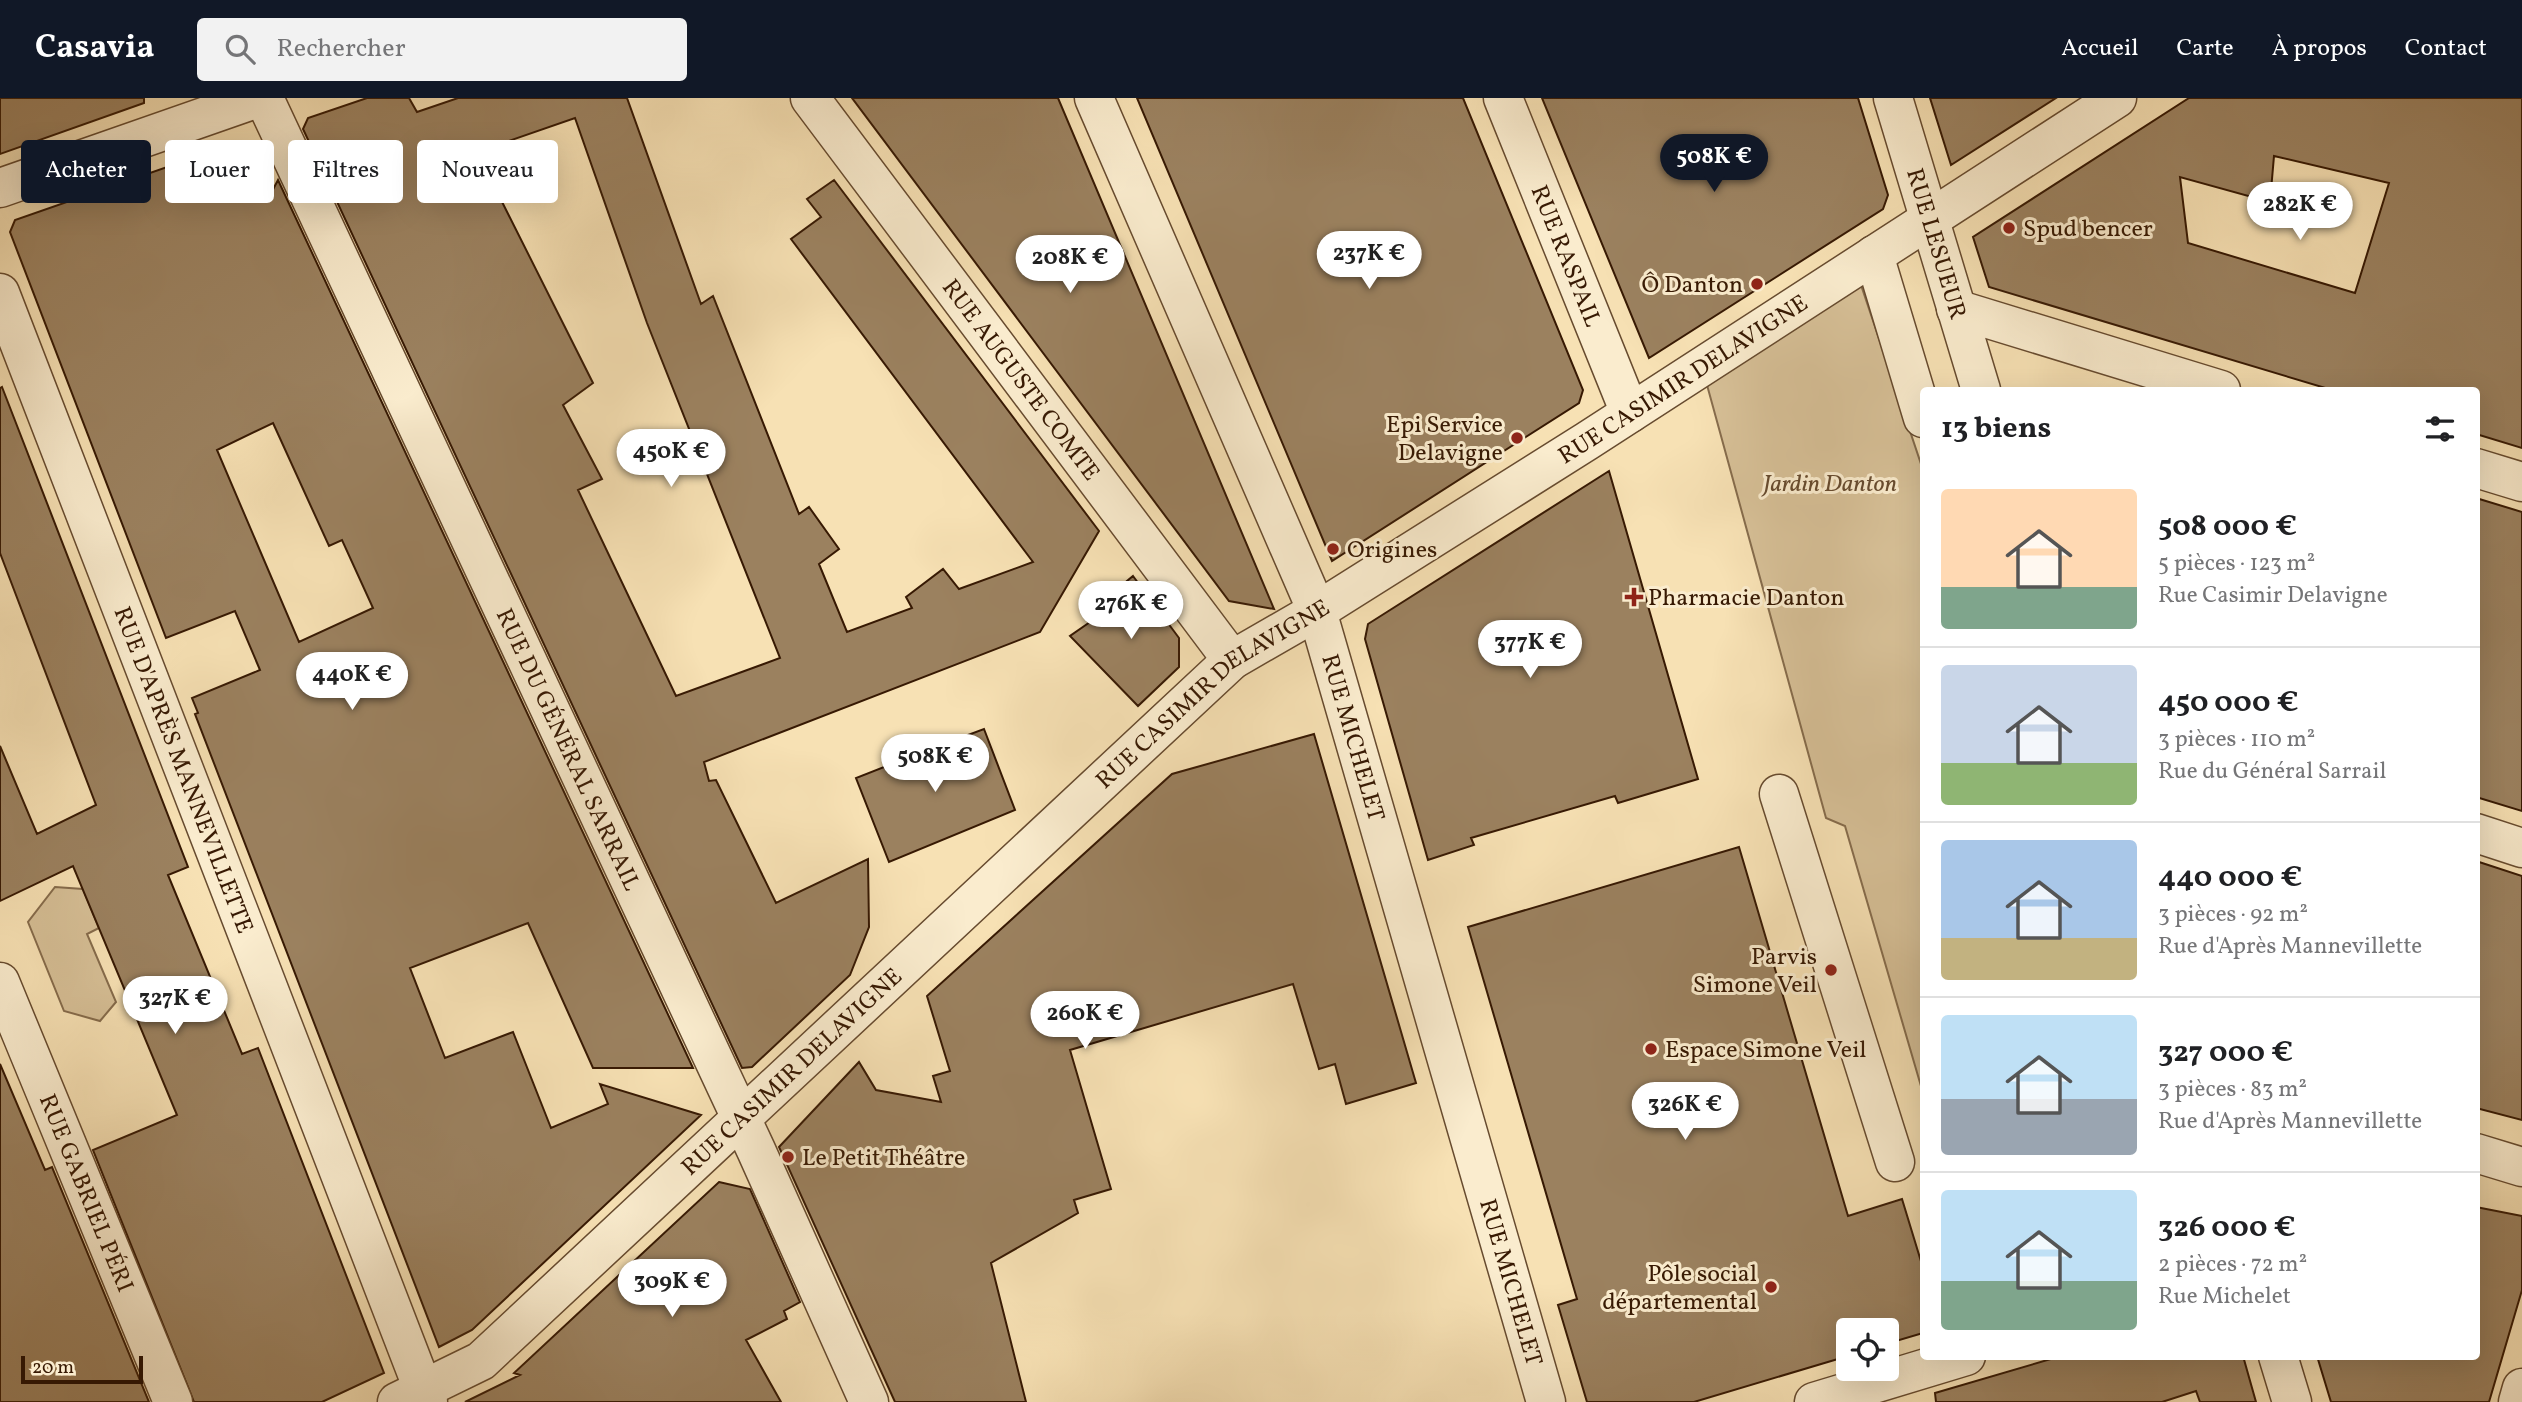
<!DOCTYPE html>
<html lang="fr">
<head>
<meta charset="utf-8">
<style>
	body { margin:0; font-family:Vollkorn,serif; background:#f2f2f2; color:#202124; height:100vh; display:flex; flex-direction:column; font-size:26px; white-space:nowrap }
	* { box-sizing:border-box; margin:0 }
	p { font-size:23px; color:#757577 }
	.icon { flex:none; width:38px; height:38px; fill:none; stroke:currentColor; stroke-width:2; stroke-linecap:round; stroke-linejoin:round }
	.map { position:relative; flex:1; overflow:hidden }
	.panel { position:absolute; left:1920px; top:289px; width:560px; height:973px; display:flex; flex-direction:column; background:#fff; border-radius:7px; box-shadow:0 7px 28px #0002 }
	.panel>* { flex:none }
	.top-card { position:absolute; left:21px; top:42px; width:665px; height:63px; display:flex; gap:14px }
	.buttons { position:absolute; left:1836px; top:1220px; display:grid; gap:14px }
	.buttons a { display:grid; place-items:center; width:63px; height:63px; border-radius:7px; background:#fff; box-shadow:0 7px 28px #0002; font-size:35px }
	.scale { position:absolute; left:21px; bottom:18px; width:122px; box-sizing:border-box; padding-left:7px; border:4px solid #371903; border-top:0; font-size:19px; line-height:24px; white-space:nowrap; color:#371903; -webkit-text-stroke:5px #faecce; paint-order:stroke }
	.price { position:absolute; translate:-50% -60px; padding:0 16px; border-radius:24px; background:#fff; color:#222; font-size:23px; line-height:46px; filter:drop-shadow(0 2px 4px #0008) }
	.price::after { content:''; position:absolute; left:50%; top:42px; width:21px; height:16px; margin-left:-10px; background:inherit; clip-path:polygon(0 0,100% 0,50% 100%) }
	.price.on { background:#111827; color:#fff }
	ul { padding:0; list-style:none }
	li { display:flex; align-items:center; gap:21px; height:175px; padding:0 21px }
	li+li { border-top:2px solid #e0e0e0 }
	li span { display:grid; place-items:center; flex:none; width:196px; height:140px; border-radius:7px; color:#555 }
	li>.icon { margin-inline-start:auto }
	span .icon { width:84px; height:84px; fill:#fffc; stroke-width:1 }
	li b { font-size:30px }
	h2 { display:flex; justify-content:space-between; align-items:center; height:84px; padding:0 21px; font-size:30px }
	.chip { padding:0 24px; border-radius:7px; background:#fff; box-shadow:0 7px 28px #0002; font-size:24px; line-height:63px }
	.chip.on { background:#111827; color:#fff }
	header { display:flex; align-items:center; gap:42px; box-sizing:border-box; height:98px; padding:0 35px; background:#111827; color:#fff }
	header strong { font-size:33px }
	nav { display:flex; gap:38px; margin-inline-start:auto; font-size:24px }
	.search { width:490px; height:63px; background:#f2f2f2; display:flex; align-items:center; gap:18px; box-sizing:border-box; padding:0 24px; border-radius:7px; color:#757577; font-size:26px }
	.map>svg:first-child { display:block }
	.green { fill:#d6bf96; stroke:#866c4c; stroke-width:2 }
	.building { fill:#9b815f; stroke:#371903; stroke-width:2; fill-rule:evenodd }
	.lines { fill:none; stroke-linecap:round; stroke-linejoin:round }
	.minor-casing { stroke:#674b2f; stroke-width:41 }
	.minor { stroke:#faecce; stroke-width:38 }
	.poi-dot { fill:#8f2418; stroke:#faecce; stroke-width:2.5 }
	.labels { text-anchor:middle; stroke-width:6; stroke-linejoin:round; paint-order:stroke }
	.poi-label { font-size:24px; fill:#371903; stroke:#faecce; text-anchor:start }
	.street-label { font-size:24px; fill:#371903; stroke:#faecce }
	.park-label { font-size:24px; font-style:italic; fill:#674b2f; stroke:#faecce }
</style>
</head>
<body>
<header>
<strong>Casavia</strong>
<div class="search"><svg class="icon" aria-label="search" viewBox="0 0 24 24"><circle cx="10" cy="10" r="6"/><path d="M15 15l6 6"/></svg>Rechercher</div>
<nav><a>Accueil</a><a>Carte</a><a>À propos</a><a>Contact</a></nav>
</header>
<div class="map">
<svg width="2522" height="1304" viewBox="0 0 2522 1304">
	<rect width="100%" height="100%" fill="#f7e1b4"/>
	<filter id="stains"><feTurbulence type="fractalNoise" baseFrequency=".00286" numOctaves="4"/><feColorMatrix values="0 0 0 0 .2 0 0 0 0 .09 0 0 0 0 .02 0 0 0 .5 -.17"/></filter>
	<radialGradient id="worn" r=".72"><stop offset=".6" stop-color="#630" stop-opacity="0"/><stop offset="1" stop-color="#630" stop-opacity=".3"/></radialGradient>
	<!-- green -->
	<path class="green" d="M 1861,187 L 1923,372 L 1923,995 L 1845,728 L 1826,720 L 1707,287 Z
		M 55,789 L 83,791 L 99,830 L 87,836 L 116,904 L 100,923 L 64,913 L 28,824 Z"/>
	<!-- building -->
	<path class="building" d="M 0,0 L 144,0 L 144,5 L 0,56 Z
		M 367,0 L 409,0 L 417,14 L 458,0 L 627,0 L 701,206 L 713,198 L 799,416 L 809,409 L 839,451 L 819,466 L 847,534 L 912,510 L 906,499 L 943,471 L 959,491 L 1033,464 L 791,141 L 821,119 L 807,101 L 834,82 L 1099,433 L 1040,534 L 704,664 L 709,683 L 716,682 L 776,805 L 868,761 L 869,829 L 850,877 L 752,969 L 742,970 L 303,31 L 308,20 ZM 575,20 L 647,225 L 780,560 L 676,598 L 578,392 L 602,381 L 563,307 L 593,285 L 477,54 Z
		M 852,0 L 1058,0 L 1274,511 L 1229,503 Z
		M 1137,0 L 1463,0 L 1583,292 L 1579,305 L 1332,463 Z
		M 1542,0 L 1858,0 L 1888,97 L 1883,111 L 1649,260 Z
		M 1930,0 L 2056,0 L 1951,67 Z
		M 2189,0 L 2522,0 L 2522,350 L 2476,336 L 2476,292 L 2332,292 L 1989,189 L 1973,139 ZM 2274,58 L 2389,85 L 2355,195 L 2188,145 L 2180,79 L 2270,104 Z
		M 233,46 L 246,50 L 269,99 L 278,82 L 693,970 L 593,970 L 528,825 L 410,870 L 445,960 L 513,934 L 551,1030 L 608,1006 L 600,986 L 701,1017 L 472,1232 L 439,1249 L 195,616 L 198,615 L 192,600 L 260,572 L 235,513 L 166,540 L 10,134 L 15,122 ZM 273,325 L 329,448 L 342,442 L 373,510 L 299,544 L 217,352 Z
		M 2,289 L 188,769 L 168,777 L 242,956 L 258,950 L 384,1275 L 322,1304 L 194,1304 L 93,1052 L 177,1017 L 73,768 L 0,803 L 0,648 L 37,736 L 96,707 L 0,455 L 0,290 Z
		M 1609,373 L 1698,681 L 1618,705 L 1615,698 L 1471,740 L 1474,747 L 1428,762 L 1365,541 L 1368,526 Z
		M 2476,400 L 2522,414 L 2522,713 L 2476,699 Z
		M 1133,478 L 1179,540 L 1179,569 L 1138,608 L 1070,538 L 1090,524 L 1086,517 Z
		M 984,631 L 1015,712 L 889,764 L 856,680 L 907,660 L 915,644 L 933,650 Z
		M 1314,636 L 1416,985 L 1346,1006 L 1335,966 L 1319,971 L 1293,886 L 1070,952 L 1111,1091 L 1074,1102 L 1078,1115 L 991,1165 L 1026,1304 L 895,1304 L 779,1049 L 859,964 L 876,992 L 941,1004 L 933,978 L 950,973 L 927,898 L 1172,676 Z
		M 1739,749 L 1848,1118 L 1902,1101 L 1923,1170 L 1923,1235 L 1886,1246 L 1886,1232 L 1848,1232 L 1848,1258 L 1694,1304 L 1587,1304 L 1558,1207 L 1577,1201 L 1468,829 Z
		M 2476,763 L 2522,778 L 2522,1022 L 2476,1010 Z
		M 0,966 L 45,1072 L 52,1069 L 149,1304 L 0,1304 Z
		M 719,1084 L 750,1091 L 800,1204 L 784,1213 L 787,1221 L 746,1242 L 781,1304 L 465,1304 L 520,1277 L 514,1275 Z
		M 2476,1109 L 2522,1118 L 2522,1192 L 2489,1304 L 2331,1304 L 2317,1258 L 2476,1258 Z
		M 2061,1258 L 2243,1258 L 2256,1304 L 2200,1304 L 2196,1293 L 2162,1304 L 1936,1304 L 1935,1295 Z"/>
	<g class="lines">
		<defs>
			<g id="minor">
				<path id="s1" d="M 264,0 L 756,1052 L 869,1304"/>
				<path id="s2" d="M 810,0 L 1232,562"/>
				<path id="s3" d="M 1094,0 L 1317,513 L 1546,1304"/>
				<path id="s4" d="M 1503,0 L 1630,315"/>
				<path id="s5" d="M 1893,0 L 1981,292"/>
				<path d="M 0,90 L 258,0"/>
				<path d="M 1874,157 L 1923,320"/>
				<path id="s6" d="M 0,195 L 428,1304"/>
				<path d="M 1956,211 L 2221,292"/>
				<path d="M 2476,370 L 2522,384"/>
				<path d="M 1779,696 L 1895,1064"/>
				<path d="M 2476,735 L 2522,750"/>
				<path id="s7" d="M 0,884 L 173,1304"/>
				<path d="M 2476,1055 L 2522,1069"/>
				<path d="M 2278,1258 L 2292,1304"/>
				<path id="s8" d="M 397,1304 L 481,1263 L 1232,562 L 1317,513 L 1587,343 L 2117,0"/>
				<path d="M 1814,1304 L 1966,1258"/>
				<path d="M 2518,1304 L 2522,1290"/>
			</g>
		</defs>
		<!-- minor casing -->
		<use href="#minor" class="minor-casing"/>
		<!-- minor -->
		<use href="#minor" class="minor"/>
	</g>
	<!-- markers -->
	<g class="poi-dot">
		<circle cx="2009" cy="130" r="7"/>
		<circle cx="1757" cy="186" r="7"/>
		<circle cx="1517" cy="340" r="7"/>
		<circle cx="1333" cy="451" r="7"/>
		<path d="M1630.5 488.5h7v7h7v7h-7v7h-7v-7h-7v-7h7z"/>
		<circle cx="1831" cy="872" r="7"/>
		<circle cx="1651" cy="951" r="7"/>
		<circle cx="788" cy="1059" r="7"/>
		<circle cx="1771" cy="1189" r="7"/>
	</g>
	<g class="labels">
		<!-- poi labels -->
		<g class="poi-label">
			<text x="2023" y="138">Spud bencer</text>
			<text x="1743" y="194" text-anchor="end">Ô Danton</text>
			<text x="1503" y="334" text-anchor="end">Epi Service<tspan x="1503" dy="28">Delavigne</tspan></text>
			<text x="1347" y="459">Origines</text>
			<text x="1648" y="507">Pharmacie Danton</text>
			<text x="1817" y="866" text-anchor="end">Parvis<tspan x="1817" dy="28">Simone Veil</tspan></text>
			<text x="1665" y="959">Espace Simone Veil</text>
			<text x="802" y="1067">Le Petit Théâtre</text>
			<text x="1757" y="1183" text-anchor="end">Pôle social<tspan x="1757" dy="28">départemental</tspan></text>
		</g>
		<!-- street labels -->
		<g class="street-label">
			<text dy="8" stroke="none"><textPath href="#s5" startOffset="152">RUE LESUEUR</textPath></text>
			<text dy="8" stroke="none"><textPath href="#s4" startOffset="170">RUE RASPAIL</textPath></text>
			<text dy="8" stroke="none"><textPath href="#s2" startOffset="352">RUE AUGUSTE COMTE</textPath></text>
			<text dy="8" stroke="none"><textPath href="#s8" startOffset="1652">RUE CASIMIR DELAVIGNE</textPath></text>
			<text dy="8" stroke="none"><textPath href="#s8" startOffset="1085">RUE CASIMIR DELAVIGNE</textPath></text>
			<text dy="8" stroke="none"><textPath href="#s3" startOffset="691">RUE MICHELET</textPath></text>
			<text dy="8" stroke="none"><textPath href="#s1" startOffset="719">RUE DU GÉNÉRAL SARRAIL</textPath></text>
			<text dy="8" stroke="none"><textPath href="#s6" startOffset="511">RUE D'APRÈS MANNEVILLETTE</textPath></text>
			<text dy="8" stroke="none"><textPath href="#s8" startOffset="518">RUE CASIMIR DELAVIGNE</textPath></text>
			<text dy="8" stroke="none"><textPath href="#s7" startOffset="228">RUE GABRIEL PÉRI</textPath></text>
			<text dy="8" stroke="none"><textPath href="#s3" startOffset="1258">RUE MICHELET</textPath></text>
		</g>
		<!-- park labels -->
		<g class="park-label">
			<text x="1830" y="393">Jardin Danton</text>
		</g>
	</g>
	<rect width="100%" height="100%" filter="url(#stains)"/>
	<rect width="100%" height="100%" fill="url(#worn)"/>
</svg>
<div class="buttons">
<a><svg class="icon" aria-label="locate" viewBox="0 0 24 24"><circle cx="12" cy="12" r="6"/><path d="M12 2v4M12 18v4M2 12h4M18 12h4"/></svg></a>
</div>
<div class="scale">20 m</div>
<b class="price on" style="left:1714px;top:96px">508K €</b>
<b class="price" style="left:2300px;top:144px">282K €</b>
<b class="price" style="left:1369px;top:193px">237K €</b>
<b class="price" style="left:1070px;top:197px">208K €</b>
<b class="price" style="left:671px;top:391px">450K €</b>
<b class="price" style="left:1131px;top:543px">276K €</b>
<b class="price" style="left:1530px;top:582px">377K €</b>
<b class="price" style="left:352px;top:614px">440K €</b>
<b class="price" style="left:935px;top:696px">508K €</b>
<b class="price" style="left:175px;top:938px">327K €</b>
<b class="price" style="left:1085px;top:953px">260K €</b>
<b class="price" style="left:1685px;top:1044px">326K €</b>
<b class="price" style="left:672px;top:1221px">309K €</b>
<div class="top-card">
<a class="chip on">Acheter</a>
<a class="chip">Louer</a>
<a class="chip">Filtres</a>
<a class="chip">Nouveau</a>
</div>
<section class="panel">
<h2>13 biens<svg class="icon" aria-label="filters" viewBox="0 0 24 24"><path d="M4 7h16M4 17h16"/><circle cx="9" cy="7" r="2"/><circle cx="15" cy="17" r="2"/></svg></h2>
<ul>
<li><span style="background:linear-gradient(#ffd9b3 70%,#7fa58c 0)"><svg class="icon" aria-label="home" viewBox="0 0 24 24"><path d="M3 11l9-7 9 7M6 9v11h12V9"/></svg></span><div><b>508 000 €</b><p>5 pièces · 123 m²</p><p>Rue Casimir Delavigne</p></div></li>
<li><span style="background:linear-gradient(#c9d6e8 70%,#8fb573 0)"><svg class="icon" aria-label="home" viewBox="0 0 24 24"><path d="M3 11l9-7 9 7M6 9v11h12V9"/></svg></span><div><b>450 000 €</b><p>3 pièces · 110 m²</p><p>Rue du Général Sarrail</p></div></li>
<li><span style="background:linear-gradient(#a9c7e8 70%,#c2b280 0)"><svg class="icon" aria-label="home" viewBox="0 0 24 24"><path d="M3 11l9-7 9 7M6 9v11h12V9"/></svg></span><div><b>440 000 €</b><p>3 pièces · 92 m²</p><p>Rue d'Après Mannevillette</p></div></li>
<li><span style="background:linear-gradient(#bfe0f5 60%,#9aa5b1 0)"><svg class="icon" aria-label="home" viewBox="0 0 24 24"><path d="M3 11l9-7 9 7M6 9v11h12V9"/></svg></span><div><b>327 000 €</b><p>3 pièces · 83 m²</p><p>Rue d'Après Mannevillette</p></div></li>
<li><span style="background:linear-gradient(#bfe0f5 65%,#7fa58c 0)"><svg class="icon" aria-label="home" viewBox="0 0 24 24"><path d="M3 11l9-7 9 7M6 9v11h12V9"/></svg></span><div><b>326 000 €</b><p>2 pièces · 72 m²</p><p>Rue Michelet</p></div></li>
</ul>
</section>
</div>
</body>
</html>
